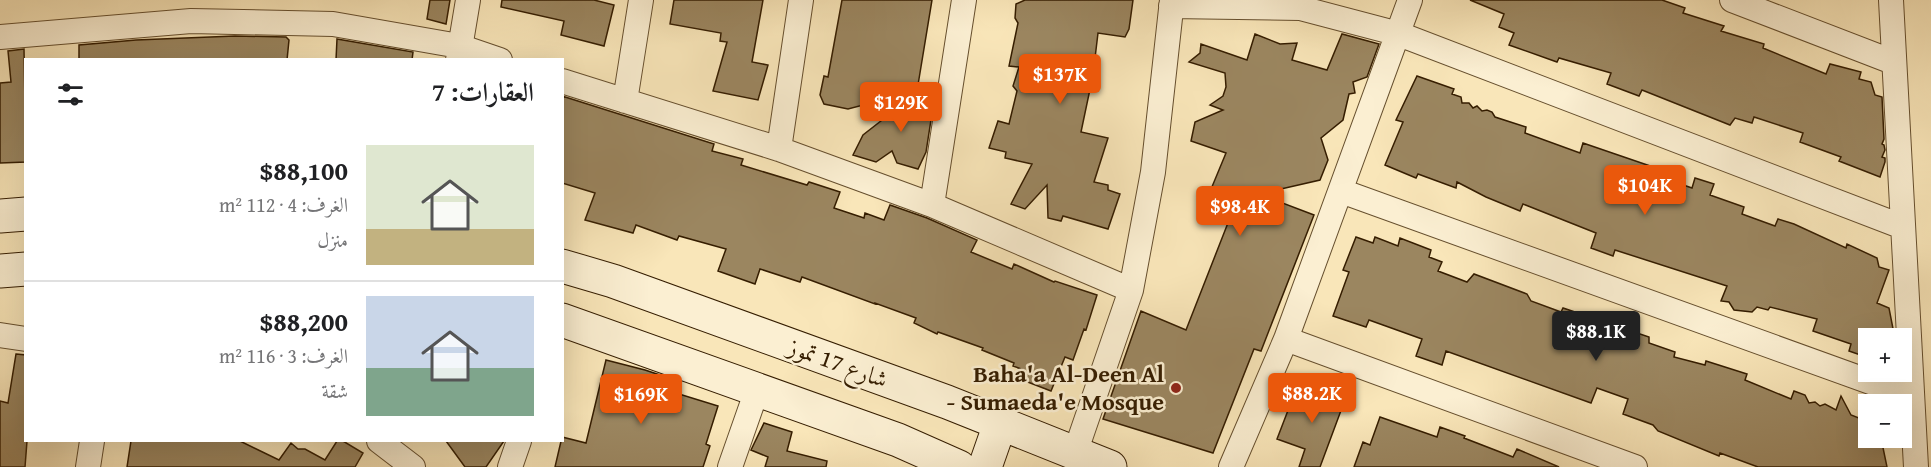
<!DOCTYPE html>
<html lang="ar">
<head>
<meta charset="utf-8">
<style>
	body { margin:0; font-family:"Gentium Book Plus",Amiri,serif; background:#f6f6f6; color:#202124; direction:rtl; height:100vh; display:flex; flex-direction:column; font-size:22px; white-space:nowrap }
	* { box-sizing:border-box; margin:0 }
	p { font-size:20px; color:#757577 }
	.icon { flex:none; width:33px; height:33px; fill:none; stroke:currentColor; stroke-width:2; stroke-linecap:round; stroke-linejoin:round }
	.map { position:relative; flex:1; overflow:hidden; direction:ltr }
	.drawer { position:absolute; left:24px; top:58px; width:540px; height:384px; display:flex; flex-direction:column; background:#fff; border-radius:0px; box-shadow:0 6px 24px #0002; direction:rtl }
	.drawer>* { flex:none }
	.buttons { position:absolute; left:1858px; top:328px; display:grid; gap:12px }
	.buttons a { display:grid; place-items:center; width:54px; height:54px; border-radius:0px; background:#fff; box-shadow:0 6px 24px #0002; font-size:30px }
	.price { position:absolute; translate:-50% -51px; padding:0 14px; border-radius:6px; background:#ea580c; color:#fff; font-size:20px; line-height:39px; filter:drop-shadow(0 2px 3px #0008) }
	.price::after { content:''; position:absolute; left:50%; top:36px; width:18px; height:14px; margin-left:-9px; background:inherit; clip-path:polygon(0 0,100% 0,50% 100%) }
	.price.active { background:#222; color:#fff }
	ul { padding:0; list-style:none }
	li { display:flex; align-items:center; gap:18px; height:150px; padding:0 30px }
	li+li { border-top:2px solid #e0e0e0 }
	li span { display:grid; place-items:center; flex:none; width:168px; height:120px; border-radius:0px; color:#555 }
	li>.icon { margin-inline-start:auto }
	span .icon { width:72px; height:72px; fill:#fffc; stroke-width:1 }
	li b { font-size:26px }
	h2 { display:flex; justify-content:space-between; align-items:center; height:72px; padding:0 30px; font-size:26px }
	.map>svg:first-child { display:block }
	.building { fill:#9b8660; stroke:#351d00; stroke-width:1.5 }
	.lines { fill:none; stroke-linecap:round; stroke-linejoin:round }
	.minor-casing { stroke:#664f2e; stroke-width:26 }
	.secondary-casing { stroke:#351d00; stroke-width:35 }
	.minor { stroke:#fbefd2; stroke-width:24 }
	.secondary { stroke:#fbefd2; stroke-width:33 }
	.poi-dot { fill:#8f2418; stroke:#fbefd2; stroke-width:2 }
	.labels { text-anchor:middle; stroke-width:5; stroke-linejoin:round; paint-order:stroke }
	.street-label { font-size:24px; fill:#351d00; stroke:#fbefd2 }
	.poi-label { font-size:24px; font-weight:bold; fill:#351d00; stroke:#fbefd2; text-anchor:end }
</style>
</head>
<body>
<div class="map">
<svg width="1931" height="467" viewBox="0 0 1931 467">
	<rect width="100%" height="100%" fill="#f9e6b9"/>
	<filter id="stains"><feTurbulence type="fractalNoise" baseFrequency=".00333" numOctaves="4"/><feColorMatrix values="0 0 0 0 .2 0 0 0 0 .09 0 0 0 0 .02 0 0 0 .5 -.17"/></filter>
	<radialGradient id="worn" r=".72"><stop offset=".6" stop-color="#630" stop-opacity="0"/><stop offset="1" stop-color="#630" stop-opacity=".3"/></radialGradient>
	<!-- building -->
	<path class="building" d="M 430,0 L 450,0 L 446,24 L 427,19 Z
		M 502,0 L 594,0 L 614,5 L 604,46 L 561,35 L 564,21 L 501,7 Z
		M 674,0 L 763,0 L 752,62 L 768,65 L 758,100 L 713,91 L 727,42 L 720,41 L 721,33 L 670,24 Z
		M 842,0 L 932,0 L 917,91 L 848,109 L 824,104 L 820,95 L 824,76 L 828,77 Z
		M 1025,0 L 1133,0 L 1129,29 L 1125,37 L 1098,33 L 1093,75 L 1081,132 L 1108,138 L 1094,182 L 1108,185 L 1108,190 L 1120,194 L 1108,229 L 1063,216 L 1061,221 L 1048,218 L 1047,185 L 1025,209 L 1011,204 L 1032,164 L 1005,158 L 1006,152 L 989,148 L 998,121 L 1009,124 L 1017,91 L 1013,86 L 1019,67 L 1009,66 L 1018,23 L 1015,18 L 1016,4 Z
		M 1470,0 L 1662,0 L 1685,8 L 1683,13 L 1724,26 L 1721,31 L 1764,44 L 1763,48 L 1826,74 L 1830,64 L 1861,72 L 1859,79 L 1871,82 L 1875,95 L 1882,97 L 1884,139 L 1882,144 L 1884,145 L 1885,150 L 1882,157 L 1885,158 L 1885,162 L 1880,177 L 1839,161 L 1841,157 L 1800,142 L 1803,133 L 1754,117 L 1752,123 L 1735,118 L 1730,125 L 1642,90 L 1639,96 L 1607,84 L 1611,73 L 1559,58 L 1557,62 L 1509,45 L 1514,33 L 1499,27 L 1504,14 Z
		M 1255,34 L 1280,44 L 1297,43 L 1292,60 L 1327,70 L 1342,34 L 1379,44 L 1367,77 L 1353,82 L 1355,93 L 1349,94 L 1343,120 L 1321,138 L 1328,160 L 1320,180 L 1259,194 L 1314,215 L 1261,351 L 1254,349 L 1213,453 L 1103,419 L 1141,311 L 1186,330 L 1235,205 L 1209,194 L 1226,153 L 1191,141 L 1195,122 L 1223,110 L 1210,105 L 1223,96 L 1226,87 L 1225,73 L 1189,62 L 1200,53 L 1201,44 L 1247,60 Z
		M 235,36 L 286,37 L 289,40 L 287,60 L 79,60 L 79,45 L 136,40 Z
		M 337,39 L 413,52 L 412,60 L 336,60 Z
		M 24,49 L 26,162 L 0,163 L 0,83 L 11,82 L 8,51 Z
		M 1417,76 L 1454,89 L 1452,94 L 1461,97 L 1462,103 L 1469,103 L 1473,108 L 1477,106 L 1482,111 L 1487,110 L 1492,112 L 1495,117 L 1526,127 L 1525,133 L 1580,153 L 1583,143 L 1659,169 L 1657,176 L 1692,188 L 1695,178 L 1714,184 L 1710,195 L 1744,207 L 1742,214 L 1775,226 L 1778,219 L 1794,224 L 1846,248 L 1847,244 L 1877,258 L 1879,267 L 1889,270 L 1877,303 L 1889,308 L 1895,339 L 1869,339 L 1869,358 L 1849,351 L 1851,344 L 1813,331 L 1817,319 L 1770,307 L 1768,310 L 1757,307 L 1752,312 L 1734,310 L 1729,302 L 1721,301 L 1727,286 L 1615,250 L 1613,256 L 1591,248 L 1596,233 L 1523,204 L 1520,211 L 1486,197 L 1457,182 L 1456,188 L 1418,174 L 1416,178 L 1385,165 L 1403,122 L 1396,120 Z
		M 918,92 L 935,94 L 926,152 L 918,169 L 897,163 L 892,151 L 876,162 L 853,155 L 863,135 Z
		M 562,96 L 714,144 L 712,151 L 743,159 L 741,165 L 807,185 L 809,182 L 840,192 L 834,208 L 864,218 L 865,213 L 884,220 L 890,205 L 927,218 L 977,240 L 971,252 L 1012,269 L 1014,264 L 1054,282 L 1055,281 L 1097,295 L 1086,330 L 1084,329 L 1073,360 L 1065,357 L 1051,391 L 1020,379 L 1024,370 L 1013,366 L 1014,363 L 982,350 L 983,348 L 938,332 L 937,334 L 914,323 L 916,318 L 875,303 L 875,304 L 802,277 L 800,282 L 760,269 L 755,284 L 718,271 L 726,249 L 679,236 L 677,240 L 636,225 L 633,233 L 585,220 L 595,193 L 562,183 Z
		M 1356,237 L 1373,243 L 1375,237 L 1398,246 L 1400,238 L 1431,250 L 1429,257 L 1442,262 L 1438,271 L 1467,282 L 1474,274 L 1527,294 L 1531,301 L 1561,312 L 1563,308 L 1649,337 L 1649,343 L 1675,352 L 1674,357 L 1705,365 L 1706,361 L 1747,374 L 1745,380 L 1791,399 L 1794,391 L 1805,395 L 1809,403 L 1815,402 L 1820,406 L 1825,404 L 1836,410 L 1841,396 L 1851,415 L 1869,422 L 1869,438 L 1881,438 L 1887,467 L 1758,467 L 1720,453 L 1719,456 L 1658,431 L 1653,425 L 1623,414 L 1628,399 L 1597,388 L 1591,403 L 1446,351 L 1442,365 L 1416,356 L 1422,339 L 1369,320 L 1366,327 L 1333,316 L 1349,272 L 1343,270 Z
		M 16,354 L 26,355 L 27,441 L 25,467 L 0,467 L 0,401 L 8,403 Z
		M 606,360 L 645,370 L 669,378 L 666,390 L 718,406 L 706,444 L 710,446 L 703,467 L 555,467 L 562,437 L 586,443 Z
		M 1297,387 L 1319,396 L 1322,388 L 1346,397 L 1320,467 L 1299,467 L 1305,449 L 1277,439 Z
		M 1380,417 L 1437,437 L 1440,427 L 1465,436 L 1464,438 L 1513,457 L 1517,449 L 1559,467 L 1354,467 L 1363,442 L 1370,445 Z
		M 764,423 L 792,432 L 787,451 L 827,461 L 826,467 L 765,467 L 768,457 L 751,450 Z
		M 131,441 L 240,441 L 279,460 L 291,443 L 298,449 L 305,449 L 325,460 L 337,441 L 343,441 L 363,453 L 355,467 L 127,467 Z
		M 446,441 L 504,441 L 486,467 L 465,467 Z"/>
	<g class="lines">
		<defs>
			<path id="minor" d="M 1732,0 L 1893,62
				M 1891,0 L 1916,467
				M 1171,6 L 1300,8 L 1399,34 L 1903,227
				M 0,37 L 191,21 L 333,24 L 459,46 L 500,60
				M 458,60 L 468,0
				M 562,81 L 779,149 L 932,205 L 1131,290
				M 625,101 L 641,0
				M 779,149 L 801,0
				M 1341,191 L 1912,397
				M 932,205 L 964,0
				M 0,335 L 26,339
				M 1286,339 L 1635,467
				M 379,441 L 413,467
				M 1075,453 L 1131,290 L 1153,172 L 1172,0
				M 88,467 L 92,441
				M 510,467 L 519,441
				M 730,467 L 757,390
				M 1231,467 L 1286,339 L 1410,0"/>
			<path id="secondary" d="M 0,216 L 26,214
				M 562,266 L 613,281 L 947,402 L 1110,467
				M 0,271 L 26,269
				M 562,320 L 898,440 L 959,467
				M 985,467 L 1000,424"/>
		</defs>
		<!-- minor casing -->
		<use href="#minor" class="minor-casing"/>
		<!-- secondary casing -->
		<use href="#secondary" class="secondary-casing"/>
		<!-- minor -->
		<use href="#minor" class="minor"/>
		<!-- secondary -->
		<use href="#secondary" class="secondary"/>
	</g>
	<!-- markers -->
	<circle class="poi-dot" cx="1176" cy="388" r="6"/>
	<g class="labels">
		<!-- street labels -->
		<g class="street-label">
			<text transform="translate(838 363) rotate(20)" y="8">شارع 17 تموز</text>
		</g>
		<!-- poi labels -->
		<g class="poi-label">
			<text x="1164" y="382">Baha'a Al-Deen Al<tspan x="1164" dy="28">- Sumaeda'e Mosque</tspan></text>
		</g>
	</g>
	<rect width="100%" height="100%" filter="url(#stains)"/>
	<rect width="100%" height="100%" fill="url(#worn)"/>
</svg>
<div class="buttons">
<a>+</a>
<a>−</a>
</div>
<b class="price" style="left:1060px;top:105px">$137K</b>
<b class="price" style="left:901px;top:133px">$129K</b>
<b class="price" style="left:1645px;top:216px">$104K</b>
<b class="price" style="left:1240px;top:237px">$98.4K</b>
<b class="price active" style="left:1596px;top:362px">$88.1K</b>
<b class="price" style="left:1312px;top:424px">$88.2K</b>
<b class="price" style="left:641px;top:425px">$169K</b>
<section class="drawer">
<h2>العقارات: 7<svg class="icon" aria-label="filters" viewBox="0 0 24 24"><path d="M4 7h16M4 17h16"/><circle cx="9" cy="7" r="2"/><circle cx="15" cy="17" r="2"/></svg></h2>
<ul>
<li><span style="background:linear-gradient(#dfe7d0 70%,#c2b280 0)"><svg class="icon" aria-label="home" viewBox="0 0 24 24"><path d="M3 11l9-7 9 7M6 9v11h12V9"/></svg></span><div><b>$88,100</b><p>الغرف: 4 · 112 m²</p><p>منزل</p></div></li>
<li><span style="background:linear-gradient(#c9d6e8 60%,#7fa58c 0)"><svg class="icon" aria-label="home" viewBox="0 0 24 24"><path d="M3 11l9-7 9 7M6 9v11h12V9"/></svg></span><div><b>$88,200</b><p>الغرف: 3 · 116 m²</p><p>شقة</p></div></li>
</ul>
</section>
</div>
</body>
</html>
